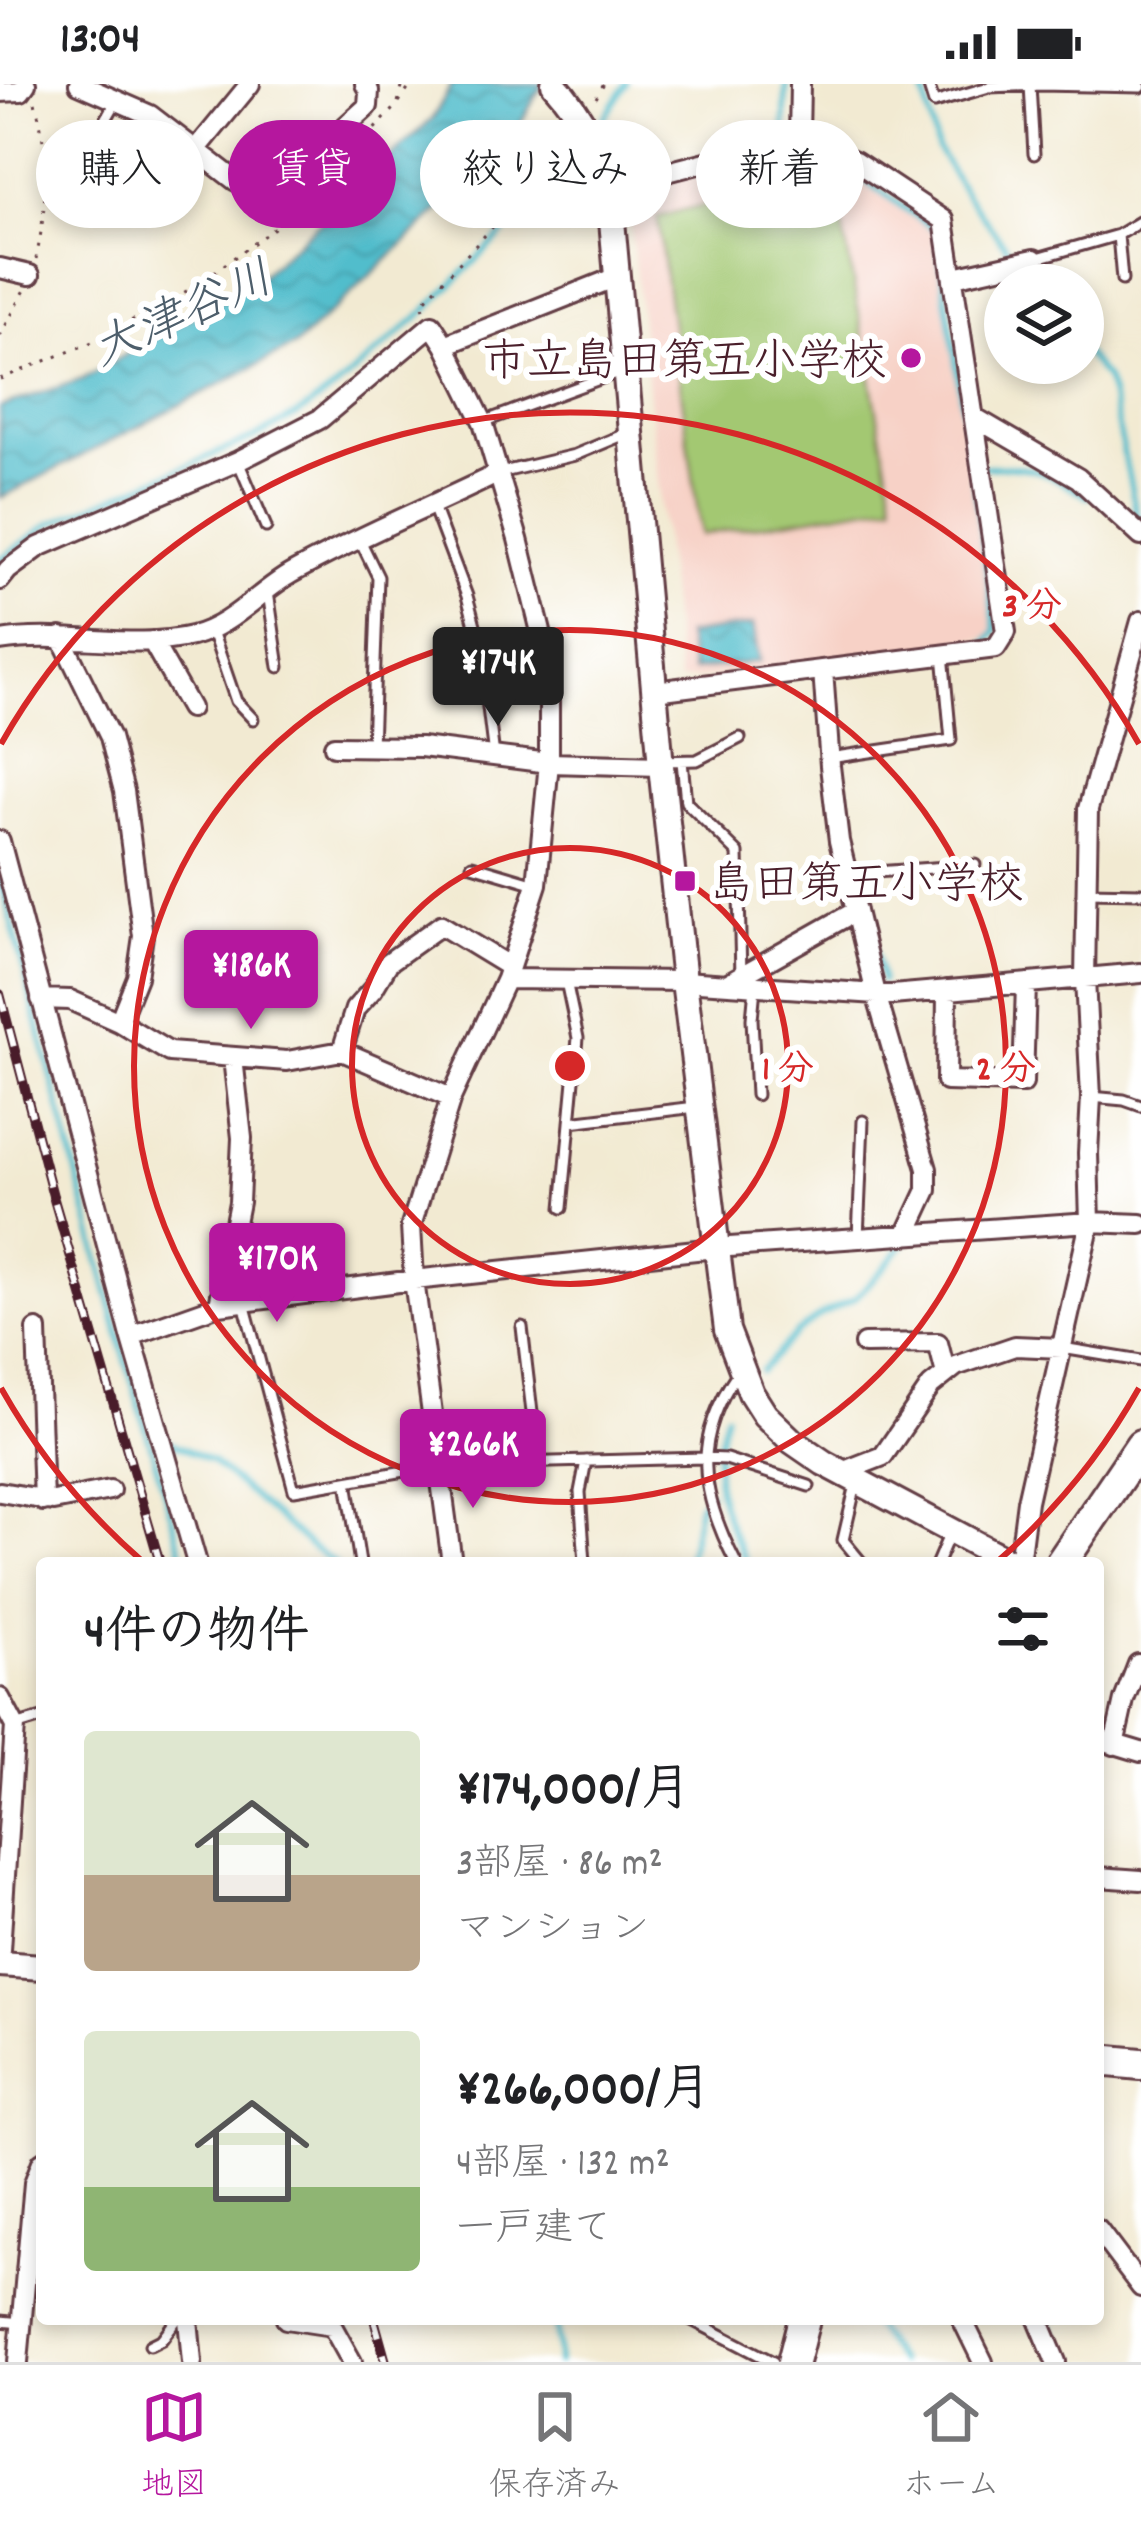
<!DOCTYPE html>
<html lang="ja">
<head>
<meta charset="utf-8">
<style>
	body { margin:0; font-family:Dekko,"Klee One",sans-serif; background:#f2f2f2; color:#202124; height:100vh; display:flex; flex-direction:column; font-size:45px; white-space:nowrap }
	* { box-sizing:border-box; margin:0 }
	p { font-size:39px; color:#757577 }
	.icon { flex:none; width:66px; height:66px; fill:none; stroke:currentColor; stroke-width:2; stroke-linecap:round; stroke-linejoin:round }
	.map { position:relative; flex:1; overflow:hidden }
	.details { position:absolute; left:36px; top:1473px; width:1068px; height:768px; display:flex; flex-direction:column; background:#fff; border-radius:12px; box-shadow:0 6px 18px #0003 }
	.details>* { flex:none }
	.hud { position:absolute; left:36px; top:36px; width:1071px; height:108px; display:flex; gap:24px }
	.fabs { position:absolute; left:984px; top:180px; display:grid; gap:24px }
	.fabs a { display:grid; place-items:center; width:120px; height:120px; border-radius:50%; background:#fff; box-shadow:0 6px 18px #0003; font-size:60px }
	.price { position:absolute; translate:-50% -102px; padding:0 27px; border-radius:12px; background:#b5179e; color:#fff; font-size:39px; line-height:78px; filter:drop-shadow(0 3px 6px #0008) }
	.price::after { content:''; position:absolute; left:50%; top:72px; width:36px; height:27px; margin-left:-18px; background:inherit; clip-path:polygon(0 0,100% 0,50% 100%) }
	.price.current { background:#222; color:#fff }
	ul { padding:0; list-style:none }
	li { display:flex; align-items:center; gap:36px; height:300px; padding:0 48px }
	li span { display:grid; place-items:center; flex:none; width:336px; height:240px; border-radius:12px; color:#555 }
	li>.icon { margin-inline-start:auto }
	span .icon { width:144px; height:144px; fill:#fffc; stroke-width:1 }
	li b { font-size:51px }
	h2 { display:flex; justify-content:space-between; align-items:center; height:144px; padding:0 48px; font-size:51px }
	.tag { padding:0 42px; border-radius:54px; background:#fff; box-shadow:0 6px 18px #0003; font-size:42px; line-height:108px }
	.tag.current { background:#b5179e; color:#fff }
	.status { display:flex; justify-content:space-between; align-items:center; height:84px; padding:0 60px; background:#fff; direction:ltr }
	.status svg { height:33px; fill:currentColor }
	.dock { display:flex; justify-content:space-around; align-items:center; height:168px; border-top:3px solid #e0e0e0; background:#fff; font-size:33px; color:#757577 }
	.dock a { display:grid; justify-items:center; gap:6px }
	.dock .current { color:#b5179e }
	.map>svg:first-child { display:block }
	.built { fill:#f7d1c6 }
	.garden { fill:#a3c872; stroke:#76744e; stroke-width:3 }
	.water { fill:url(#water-waves); stroke:#4e6e7c; stroke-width:3 }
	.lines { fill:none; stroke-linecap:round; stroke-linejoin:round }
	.stream { stroke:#51bdcc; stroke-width:6 }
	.service-casing { stroke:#633d44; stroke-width:15 }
	.minor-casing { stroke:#633d44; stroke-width:24 }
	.tertiary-casing { stroke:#633d44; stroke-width:30 }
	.primary-casing { stroke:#633d44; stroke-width:36 }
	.path { stroke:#633d44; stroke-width:3; stroke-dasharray:3 9; stroke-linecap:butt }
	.service { stroke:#fff; stroke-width:9 }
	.minor { stroke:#fff; stroke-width:18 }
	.tertiary { stroke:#fff; stroke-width:24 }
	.primary { stroke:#fff; stroke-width:30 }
	.rail-casing { stroke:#4a1f2b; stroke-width:10 }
	.rail { stroke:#fff; stroke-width:6; stroke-dasharray:18; stroke-linecap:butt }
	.ring { fill:none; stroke:#d62828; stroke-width:6 }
	.poi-dot { fill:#b5179e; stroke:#fff; stroke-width:4.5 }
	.labels { text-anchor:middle; stroke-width:12; stroke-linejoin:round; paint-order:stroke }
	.poi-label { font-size:45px; fill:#4a1f2b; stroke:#fff; text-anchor:end }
	.water-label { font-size:48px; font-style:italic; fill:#4d5e6b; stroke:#fff }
	.centre { fill:#d62828; stroke:#fff; stroke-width:6 }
	.ring-label { font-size:36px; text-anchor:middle; font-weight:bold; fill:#d62828; stroke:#fff; stroke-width:12; stroke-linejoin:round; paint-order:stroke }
</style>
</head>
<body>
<div class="status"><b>13:04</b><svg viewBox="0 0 49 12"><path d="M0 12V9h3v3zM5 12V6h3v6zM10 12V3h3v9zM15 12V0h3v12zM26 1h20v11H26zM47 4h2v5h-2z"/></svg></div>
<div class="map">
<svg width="1141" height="2278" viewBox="0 0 1141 2278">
	<defs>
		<pattern id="water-waves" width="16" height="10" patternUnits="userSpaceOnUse" patternTransform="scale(3)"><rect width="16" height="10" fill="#51bdcc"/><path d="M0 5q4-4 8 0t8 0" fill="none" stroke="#4599a6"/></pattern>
	</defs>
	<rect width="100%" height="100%" fill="#fff"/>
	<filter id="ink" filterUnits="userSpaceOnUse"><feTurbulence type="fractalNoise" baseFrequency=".00833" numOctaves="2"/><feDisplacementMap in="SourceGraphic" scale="24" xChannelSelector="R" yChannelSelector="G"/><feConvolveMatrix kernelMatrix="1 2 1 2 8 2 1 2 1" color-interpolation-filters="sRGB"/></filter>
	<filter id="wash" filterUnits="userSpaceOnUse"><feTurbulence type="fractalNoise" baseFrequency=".004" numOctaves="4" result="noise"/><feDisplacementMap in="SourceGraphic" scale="48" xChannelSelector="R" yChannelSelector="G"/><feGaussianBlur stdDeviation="2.7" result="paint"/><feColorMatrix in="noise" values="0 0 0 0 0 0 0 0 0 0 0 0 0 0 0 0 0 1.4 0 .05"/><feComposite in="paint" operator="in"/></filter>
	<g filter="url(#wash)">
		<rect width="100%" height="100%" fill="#f2ead2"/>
		<!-- built -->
		<path class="built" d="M 799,65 L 849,83 L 939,143 L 998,552 L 850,576 L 679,597 L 627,105 Z"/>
		<!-- garden -->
		<path class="garden" d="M 794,101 L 841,133 L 894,419 L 701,451 L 657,133 Z"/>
		<!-- water -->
		<path class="water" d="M 452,0 L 543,0 L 506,64 L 296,261 L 0,414 L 0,323 L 83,295 L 256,196 L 433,34 Z
			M 753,541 L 759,577 L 692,587 L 686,551 Z"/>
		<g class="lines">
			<!-- stream -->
			<path class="stream" d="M 922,0 L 937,64 L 966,111 L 1015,174
				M 597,45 L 626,0
				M 784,56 L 786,0
				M 812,69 L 849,86 L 936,146 L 996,547 L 985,560
				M 1023,184 L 1035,201
				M 1083,267 L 1106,295 L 1111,310 L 1139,442
				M 982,383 C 1032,380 1045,387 1087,413
				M 0,475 L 50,440 L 255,353 L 297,331 L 336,304 L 426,226 L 560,93 L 586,60
				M 836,644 L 849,752 L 882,897
				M 0,794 L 121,1260 L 185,1479
				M 761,1287 L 796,1249 L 821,1231 L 855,1214 L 886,1182 L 909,1153
				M 726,1330 C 707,1393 719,1422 747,1479
				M 164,1355 L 211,1377 L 310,1462 L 335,1479
				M 687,1479 L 699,1420 L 709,1409
				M 345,2235 C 345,2250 360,2263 364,2278
				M 556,2235 L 558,2278
				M 869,2235 L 899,2278
				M 1049,2237 L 1066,2278"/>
		</g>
	</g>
	<g filter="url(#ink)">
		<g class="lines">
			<defs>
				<path id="service" d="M 928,0 L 934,19 L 989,3 L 1040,1 L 1141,3
					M 1030,1 L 1034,70
					M 92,60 L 116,18
					M 1034,175 L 1118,151
					M 1122,196 L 1118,151 L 1141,137
					M 483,338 L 624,286
					M 238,377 L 266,443
					M 499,389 L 575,371 L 630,348
					M 433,422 L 467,512 L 480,559 L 494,672
					M 360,456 L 378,493 L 372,663
					M 268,508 L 279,583
					M 211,544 L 236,617 L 253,635
					M 829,674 L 951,656 L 943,570
					M 661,677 L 697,676 L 740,654
					M 682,677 L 686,718 L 738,769 L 741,892
					M 472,781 L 536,800
					M 847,790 L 975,781
					M 1087,808 L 1141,809
					M 755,903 L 752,935 L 756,1011
					M 1091,1013 L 1124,1016 L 1141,1022
					M 570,1038 L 696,1023
					M 562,1124 L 578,954 L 566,897
					M 858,1154 L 863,1037
					M 244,1219 L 294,1406 L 440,1381 L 704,1374 L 726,1375 L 809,1402
					M 522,1243 L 538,1379
					M 1062,1264 L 1141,1277
					M 347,1397 L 360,1479
					M 860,1399 L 854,1409 L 843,1456 L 862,1479
					M 585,1479 L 580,1408 L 586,1377
					M 736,1479 C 700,1409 691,1356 738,1288
					M 937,1479 L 949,1451
					M 15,1642 L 42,1634
					M 690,2235 L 773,2278
					M 0,2237 L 22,2239
					M 150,2261 L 162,2255 L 177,2235"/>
				<path id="minor" d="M 79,0 L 150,31 L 236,97 L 280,102 L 368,22 L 369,7 L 365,0
					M 0,8 L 21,7 L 26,0
					M 196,66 L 250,0
					M 609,103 L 799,54
					M 0,184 L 30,191
					M 954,193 L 1034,175
					M 445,261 L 619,192
					M 974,333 L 1078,394 L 1141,452
					M 0,496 L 8,486 L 39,463 L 238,377 L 320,335 L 432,241 L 445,261 L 483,338 L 518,455 L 543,556 L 549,599 L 549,679 L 537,800 L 506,895 L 451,1014 L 411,1142 L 414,1196 L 452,1479
					M 61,553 L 110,653 L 124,707 L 143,852 L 137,893 L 119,938
					M 0,557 C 63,546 130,567 192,552 C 232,542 258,508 292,489 C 358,452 430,423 499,389
					M 152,557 L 190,624
					M 823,586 L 830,682 L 839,757 L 876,910 L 927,1085 L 927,1106 L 906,1151
					M 655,607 L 996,564 L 1006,548 L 944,136 L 855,77 L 799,54 L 800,0
					M 334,662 L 421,663 L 549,679 L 661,682
					M 0,757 L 131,1252 L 197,1479
					M 506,895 L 684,897 L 892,911 L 1141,889
					M 730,898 L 856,827
					M 947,906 L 946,997 L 1023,999 L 1026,900
					M 41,915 L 70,916 L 119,938 L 169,968 L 287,977 L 342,967 L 451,1014
					M 342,967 L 355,925 L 373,905 L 389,878 L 441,841 L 510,883
					M 219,1221 L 239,1118 L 242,1054 L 233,974
					M 37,1246 L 43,1417
					M 131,1252 L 219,1221 L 414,1196 L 715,1164 L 1090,1138 L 1141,1140
					M 864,1260 L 938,1259 L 946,1290
					M 842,1388 L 883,1372 L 931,1302 L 956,1282 L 1015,1262 L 1062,1264
					M 0,1408 L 53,1417 L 110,1406
					M 1019,1479 L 1027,1417 L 1090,1138 L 1088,1069 L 1091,1013 L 1085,895 L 1088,725 L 1141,537
					M 0,1614 L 15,1642 L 0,1866
					M 1098,1655 L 1141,1668
					M 1114,1661 L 1124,1616 L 1138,1580
					M 1098,1793 L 1141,1796
					M 1098,2146 L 1141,2203
					M 188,2235 L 192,2278
					M 286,2235 L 332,2242 L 352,2278
					M 962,2235 L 983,2278
					M 1038,2235 L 1056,2278
					M 18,2278 L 34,2099 L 42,2078"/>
				<path id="tertiary" d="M 554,0 C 582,31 597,63 609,103 L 661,682 L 684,897 L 727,1246 L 751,1309 L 765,1331 L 792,1357 L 824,1379 L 1012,1479
					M 0,1880 L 42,1883"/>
				<path id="primary" d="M 1061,1479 L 1141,1361
					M 1098,1976 L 1141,1980
					M 793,2278 L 804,2235"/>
			</defs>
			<!-- service casing -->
			<use href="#service" class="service-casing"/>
			<!-- minor casing -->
			<use href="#minor" class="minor-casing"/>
			<!-- tertiary casing -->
			<use href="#tertiary" class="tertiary-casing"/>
			<!-- primary casing -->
			<use href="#primary" class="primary-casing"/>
			<!-- path -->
			<path class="path" d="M 596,14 L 604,0
				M 35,18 C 50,70 47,123 36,175
				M 399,18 L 412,0
				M 424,225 L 422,219 L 541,91 L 567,57
				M 0,252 L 25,206
				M 0,295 L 88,260 L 194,203 L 285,136 L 397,22 L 403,0"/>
			<!-- service -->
			<use href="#service" class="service"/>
			<!-- minor -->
			<use href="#minor" class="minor"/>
			<!-- tertiary -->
			<use href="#tertiary" class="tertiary"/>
			<!-- primary -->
			<use href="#primary" class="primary"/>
			<defs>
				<path id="rail" d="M 0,910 L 53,1112 L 160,1479
					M 374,2235 L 386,2278"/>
			</defs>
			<!-- rail casing -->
			<use href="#rail" class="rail-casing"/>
			<!-- rail -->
			<use href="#rail" class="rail"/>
		</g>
	</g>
	<!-- distance rings -->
	<g class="ring">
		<circle cx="570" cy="982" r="218"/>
		<circle cx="570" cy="982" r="436"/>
		<path d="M1139 1304A654 654 0 0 1 999 1476M141 1476A654 654 0 0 1 1 1304M1 660A654 654 0 0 1 1139 660"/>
	</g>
	<!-- markers -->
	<g class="poi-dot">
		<circle cx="911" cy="274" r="12"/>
		<rect x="673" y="785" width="24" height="24" rx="6"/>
	</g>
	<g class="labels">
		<!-- poi labels -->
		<g class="poi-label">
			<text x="887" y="290">市立島田第五小学校</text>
			<text x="709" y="813" text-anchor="start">島田第五小学校</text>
		</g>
		<!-- water labels -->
		<g class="water-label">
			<text transform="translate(181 227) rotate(-24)" y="17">大津谷川</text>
		</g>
	</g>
	<circle cx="570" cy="982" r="18" class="centre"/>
	<g class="ring-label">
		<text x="1032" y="532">3 分</text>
		<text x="788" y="995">1 分</text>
		<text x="1006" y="995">2 分</text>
	</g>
</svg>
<div class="fabs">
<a><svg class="icon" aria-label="layers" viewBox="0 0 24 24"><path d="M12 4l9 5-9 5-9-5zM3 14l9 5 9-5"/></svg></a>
</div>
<b class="price current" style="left:498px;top:645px">¥174K</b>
<b class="price" style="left:251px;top:948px">¥186K</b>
<b class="price" style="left:277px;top:1241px">¥170K</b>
<b class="price" style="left:473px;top:1427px">¥266K</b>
<div class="hud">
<a class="tag">購入</a>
<a class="tag current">賃貸</a>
<a class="tag">絞り込み</a>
<a class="tag">新着</a>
</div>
<section class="details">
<h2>4件の物件<svg class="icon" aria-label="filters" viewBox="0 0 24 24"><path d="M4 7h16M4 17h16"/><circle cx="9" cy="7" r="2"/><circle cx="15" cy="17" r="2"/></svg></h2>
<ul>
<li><span style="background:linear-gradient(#dfe7d0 60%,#b9a48a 0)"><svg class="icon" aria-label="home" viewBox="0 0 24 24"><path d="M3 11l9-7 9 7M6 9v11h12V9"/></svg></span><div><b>¥174,000/月</b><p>3部屋 · 86 m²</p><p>マンション</p></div></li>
<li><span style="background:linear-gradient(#dfe7d0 65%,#8fb573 0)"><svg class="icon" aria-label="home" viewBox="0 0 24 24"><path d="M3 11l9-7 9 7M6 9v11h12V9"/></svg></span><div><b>¥266,000/月</b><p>4部屋 · 132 m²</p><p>一戸建て</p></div></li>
</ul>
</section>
</div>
<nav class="dock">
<a class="current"><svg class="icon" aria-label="map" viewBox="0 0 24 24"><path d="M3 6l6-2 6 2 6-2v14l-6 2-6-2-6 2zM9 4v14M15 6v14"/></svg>地図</a>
<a><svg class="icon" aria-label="saved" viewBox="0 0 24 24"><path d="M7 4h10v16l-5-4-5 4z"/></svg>保存済み</a>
<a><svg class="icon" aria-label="home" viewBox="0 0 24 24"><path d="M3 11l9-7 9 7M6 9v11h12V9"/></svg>ホーム</a>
</nav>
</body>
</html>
